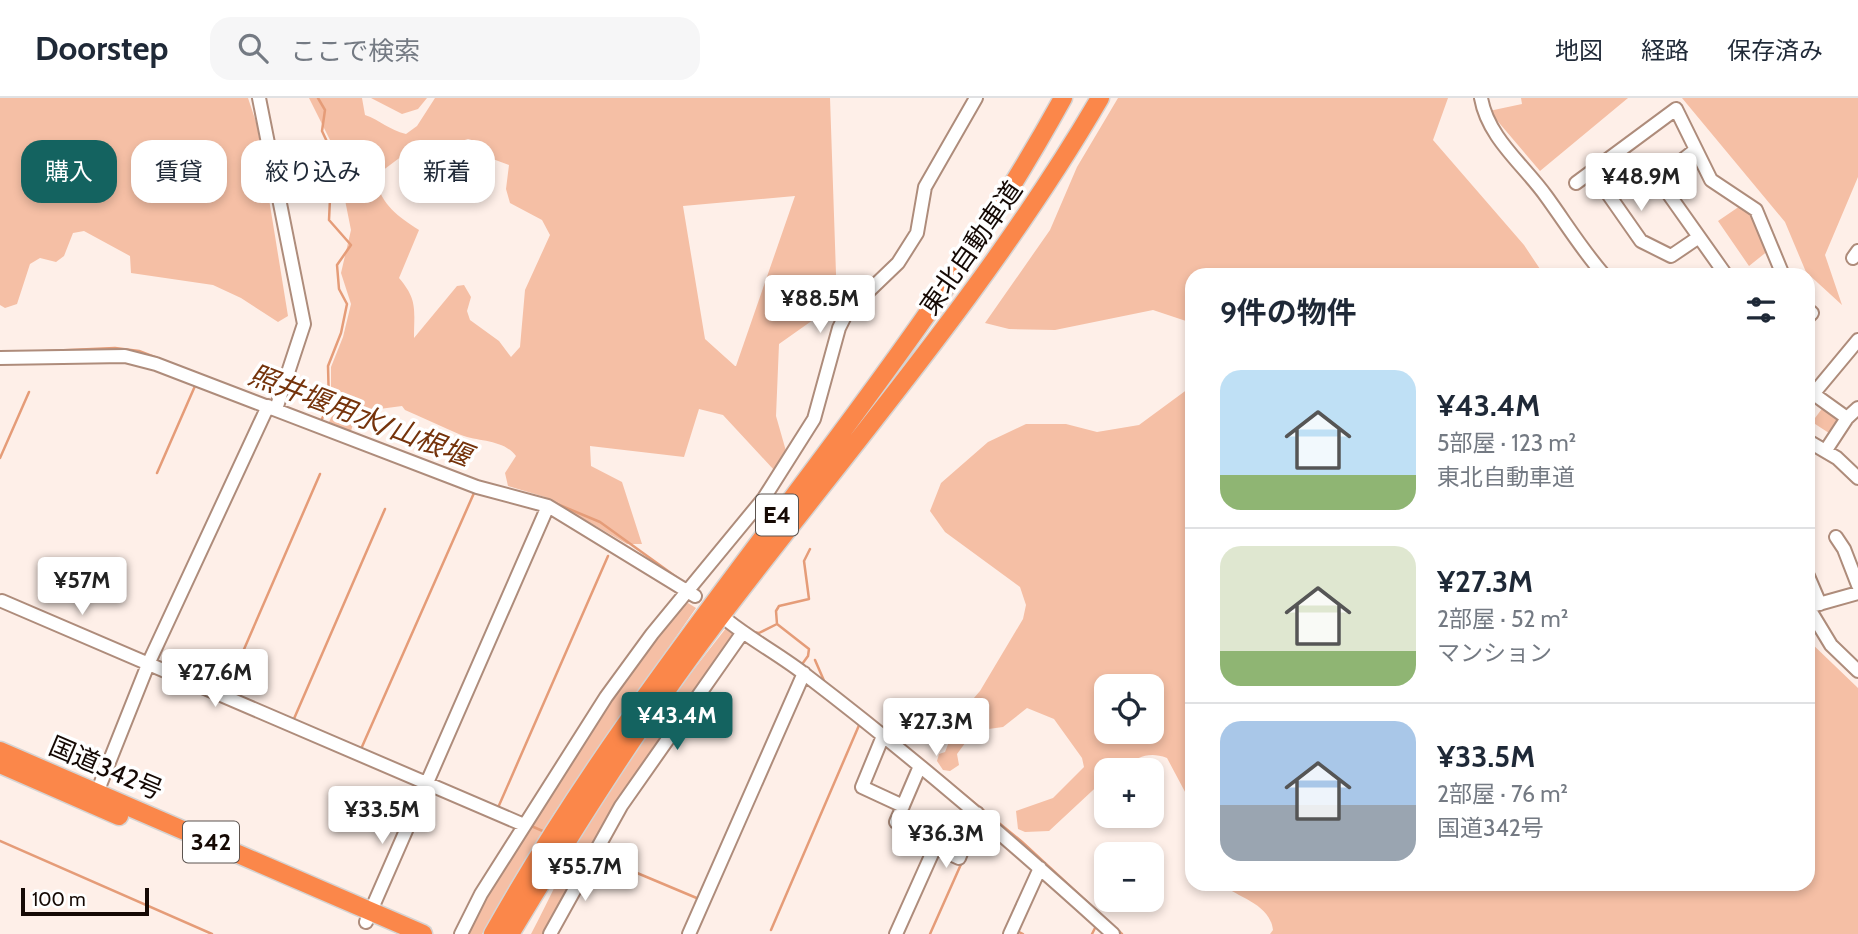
<!DOCTYPE html>
<html lang="ja">
<head>
<meta charset="utf-8">
<style>
	body { margin:0; font-family:Cabin,"Noto Sans JP",sans-serif; background:#f6f6f7; color:#1f2937; height:100vh; display:flex; flex-direction:column; font-size:26px; white-space:nowrap }
	* { box-sizing:border-box; margin:0 }
	p { font-size:23px; color:#747a83 }
	.icon { flex:none; width:38px; height:38px; fill:none; stroke:currentColor; stroke-width:2; stroke-linecap:round; stroke-linejoin:round }
	.map { position:relative; flex:1; overflow:hidden }
	.sheet { position:absolute; left:1185px; top:170px; width:630px; height:623px; display:flex; flex-direction:column; background:#fff; border-radius:21px; box-shadow:0 4px 10px #0003 }
	.sheet>* { flex:none }
	.banner { position:absolute; left:21px; top:42px; width:665px; height:63px; display:flex; gap:14px }
	.fabs { position:absolute; left:1094px; top:576px; display:grid; gap:14px }
	.fabs a { display:grid; place-items:center; width:70px; height:70px; border-radius:14px; background:#fff; box-shadow:0 4px 10px #0003; font-size:35px }
	.scale { position:absolute; left:21px; bottom:18px; width:128px; box-sizing:border-box; padding-left:7px; border:4px solid #150904; border-top:0; font-size:19px; line-height:24px; white-space:nowrap; color:#150904; -webkit-text-stroke:5px #fff; paint-order:stroke }
	.price { position:absolute; translate:-50% -60px; padding:0 16px; border-radius:7px; background:#fff; color:#222; font-size:23px; line-height:46px; filter:drop-shadow(0 2px 4px #0008) }
	.price::after { content:''; position:absolute; left:50%; top:42px; width:21px; height:16px; margin-left:-10px; background:inherit; clip-path:polygon(0 0,100% 0,50% 100%) }
	.price.current { background:#146360; color:#fff }
	ul { padding:0; list-style:none }
	li { display:flex; align-items:center; gap:21px; height:175px; padding:0 35px }
	li+li { border-top:2px solid #e0e1e3 }
	li span { display:grid; place-items:center; flex:none; width:196px; height:140px; border-radius:21px; color:#555 }
	li>.icon { margin-inline-start:auto }
	span .icon { width:84px; height:84px; fill:#fffc; stroke-width:1 }
	li b { font-size:30px }
	h2 { display:flex; justify-content:space-between; align-items:center; height:84px; padding:0 35px; font-size:30px }
	.chip { padding:0 24px; border-radius:21px; background:#fff; box-shadow:0 4px 10px #0003; font-size:24px; line-height:63px }
	.chip.current { background:#146360; color:#fff }
	header { display:flex; align-items:center; gap:42px; box-sizing:border-box; height:98px; padding:0 35px; background:#fff; border-bottom:2px solid #e0e1e3 }
	header strong { font-size:33px }
	nav { display:flex; gap:38px; margin-inline-start:auto; font-size:24px }
	.search { width:490px; height:63px; background:#f6f6f7; display:flex; align-items:center; gap:18px; box-sizing:border-box; padding:0 24px; border-radius:21px; color:#747a83; font-size:26px }
	.map>svg:first-child { display:block }
	.green { fill:#f5bfa5; fill-rule:evenodd }
	.lines { fill:none; stroke-linecap:round; stroke-linejoin:round }
	.stream { stroke:#e59c78; stroke-width:2.5 }
	.minor-casing { stroke:#ae8c7b; stroke-width:16 }
	.highway-casing { stroke:#d5d3d2; stroke-width:21 }
	.minor { stroke:#fff; stroke-width:12 }
	.highway { stroke:#fb874a; stroke-width:18 }
	.labels { text-anchor:middle; stroke-width:7; stroke-linejoin:round; paint-order:stroke }
	.shield { fill:#fff; stroke:#5b534f; stroke-width:2 }
	.shield-label { font-size:24px; font-weight:bold; fill:#150904 }
	.street-label { font-size:26px; fill:#150904; stroke:#fff }
	.water-label { font-size:28px; font-style:italic; fill:#75330b; stroke:#fff }
</style>
</head>
<body>
<header>
<strong>Doorstep</strong>
<div class="search"><svg class="icon" aria-label="search" viewBox="0 0 24 24"><circle cx="10" cy="10" r="6"/><path d="M15 15l6 6"/></svg>ここで検索</div>
<nav><a>地図</a><a>経路</a><a>保存済み</a></nav>
</header>
<div class="map">
<svg width="1858" height="836" viewBox="0 0 1858 836">
	<rect width="100%" height="100%" fill="#feefe8"/>
	<!-- green -->
	<path class="green" d="M 0,0 L 248,0 L 257,27 L 288,218 L 278,224 L 241,200 L 213,187 L 131,175 L 130,158 L 84,133 L 73,135 L 64,158 L 56,164 L 40,160 L 30,166 L 17,206 L 5,210 L 0,207 Z
		M 309,0 L 362,0 L 365,17 C 380,22 389,32 406,36 L 417,28 L 435,0 L 830,0 L 837,205 L 779,246 L 776,318 L 786,353 L 774,372 L 723,317 L 699,311 L 684,359 L 590,348 L 591,368 L 622,384 L 642,446 L 627,446 L 545,399 L 508,388 L 505,375 L 516,358 C 503,341 479,344 461,337 C 442,329 424,320 405,312 L 402,308 L 372,312 L 341,305 L 331,291 L 331,269 L 343,239 L 351,206 L 341,175 L 351,132 L 335,52 ZM 468,41 L 479,44 L 490,60 L 509,67 L 506,91 L 510,105 L 542,122 L 550,137 L 525,192 L 520,249 L 511,259 L 499,243 L 470,222 L 467,213 L 471,199 L 464,187 L 457,188 L 414,240 C 414,212 418,202 399,180 L 419,132 C 398,118 382,108 376,82 L 382,73 L 414,49 C 430,58 451,46 468,41 ZM 795,98 L 736,268 L 735,268 L 705,241 L 683,108 Z
		M 371,0 L 427,0 L 418,11 L 402,16 Z
		M 1118,0 L 1448,0 L 1433,42 L 1524,147 L 1544,177 L 1192,177 L 1192,237 L 1186,223 L 1153,212 L 1055,232 L 1009,231 L 985,225 L 1050,132 L 1077,69 Z
		M 1521,0 L 1628,0 L 1540,73 L 1489,13 L 1522,6 Z
		M 1682,0 L 1858,0 L 1858,79 L 1825,157 L 1842,207 L 1806,174 L 1785,124 Z
		M 1740,108 L 1754,115 L 1769,152 L 1749,168 L 1718,123 Z
		M 1192,288 L 1192,707 L 1167,660 C 1138,649 1130,672 1106,672 L 1106,680 L 1049,733 L 1025,734 L 1018,731 L 1016,713 L 1053,700 L 1084,669 L 1082,660 L 1054,621 L 1027,610 L 1003,629 L 974,633 L 957,656 L 959,667 L 950,673 L 943,672 L 937,663 L 939,656 L 945,654 L 960,616 L 980,593 L 1023,521 L 1026,507 L 1020,489 L 945,434 L 930,413 L 941,385 L 988,344 L 1026,326 L 1066,326 L 1097,334 L 1139,327 ZM 1106,588 L 1152,588 L 1152,634 L 1106,634 Z
		M 337,308 L 356,316 L 351,333 L 329,324 Z
		M 1824,308 L 1842,322 L 1832,337 L 1812,324 Z
		M 688,505 L 696,510 L 554,715 L 482,836 L 465,836 C 527,720 602,611 683,507 Z
		M 727,529 L 735,535 L 546,836 L 531,836 C 550,800 567,762 588,726 C 628,657 677,592 727,529 Z
		M 1808,542 L 1858,590 L 1858,836 L 1270,836 L 1273,832 C 1270,806 1239,800 1221,786 L 1808,786 Z"/>
	<g class="lines">
		<!-- stream -->
		<path class="stream" d="M 318,0 L 325,12 L 322,33 L 344,80 L 330,101 L 329,122 L 351,147 L 337,167 L 339,191 L 347,206 L 341,235 L 328,268 L 329,306 L 321,323
			M 24,254 L 115,250 L 139,253 L 267,302
			M 0,360 L 29,294
			M 157,375 L 195,288
			M 510,392 L 534,398
			M 550,403 L 600,424 L 686,486
			M 777,526 L 776,513 L 779,508 L 809,501 L 804,463 L 810,451
			M 650,529 L 675,499
			M 753,534 L 759,535 L 777,526 L 809,551 L 808,558 L 800,569
			M 815,562 L 825,585
			M 225,595 L 320,376
			M 293,623 L 385,411
			M 888,634 L 1021,743 L 1122,836
			M 361,651 L 474,395
			M 497,712 L 608,458
			M 521,721 L 531,706
			M 529,727 L 545,734
			M 0,743 L 212,836
			M 933,745 L 942,723
			M 574,747 L 590,754
			M 599,759 L 699,801
			M 771,832 L 860,625
			M 1015,832 L 1023,836
			M 930,836 L 962,764
			M 1092,836 L 1097,826"/>
		<defs>
			<path id="minor" d="M 259,0 L 304,226 L 276,311
				M 1481,0 C 1488,40 1524,67 1546,98 C 1565,124 1582,152 1604,177
				M 1694,53 L 1658,81 L 1726,177
				M 1592,73 L 1641,143 L 1671,158 L 1699,139
				M 1576,85 L 1676,11 L 1711,82 L 1756,112 L 1783,177
				M 1853,160 L 1858,153
				M 1808,212 L 1812,215 L 1808,219
				M 0,260 L 125,258 L 156,266 L 477,389 L 548,408 L 695,498
				M 1808,292 L 1847,320
				M 1814,295 L 1858,242
				M 1808,343 L 1837,360 L 1858,380
				M 1826,352 L 1847,320 L 1858,310
				M 1836,439 L 1844,451 L 1858,487
				M 1808,478 L 1820,506
				M 2,503 L 524,727
				M 1808,509 L 1831,547 L 1858,573
				M 1808,509 L 1858,495
				M 728,523 C 753,543 782,558 807,578 C 913,659 1014,746 1113,836
				M 883,638 L 862,689 L 903,708
				M 94,702 L 149,564 L 268,308
				M 896,724 L 920,668
				M 366,824 L 548,408
				M 461,836 L 481,796 L 606,599 L 652,536 L 764,400 L 814,321 L 839,230 L 847,214 L 898,165 L 917,135 L 925,89 L 976,0
				M 550,836 L 621,708 L 743,534
				M 689,836 L 804,575
				M 896,836 L 935,749 L 959,760 L 977,715
				M 1010,836 L 1040,770"/>
			<path id="highway" d="M 0,653 L 423,836
				M 0,666 L 119,718
				M 493,836 C 658,540 900,297 1063,0
				M 510,836 C 578,723 648,612 729,507 C 857,340 994,182 1100,0"/>
		</defs>
		<!-- minor casing -->
		<use href="#minor" class="minor-casing"/>
		<!-- highway casing -->
		<use href="#highway" class="highway-casing"/>
		<!-- minor -->
		<use href="#minor" class="minor"/>
		<!-- highway -->
		<use href="#highway" class="highway"/>
	</g>
	<g class="labels">
		<!-- shield labels -->
		<g class="shield">
			<rect x="756" y="396.5" width="42" height="41" rx="5"/>
			<rect x="183" y="723.5" width="56" height="41" rx="5"/>
		</g>
		<g class="shield-label">
			<text x="777" y="425">E4</text>
			<text x="211" y="752">342</text>
		</g>
		<!-- street labels -->
		<g class="street-label">
			<text transform="translate(971 150) rotate(-55)" y="9">東北自動車道</text>
			<text transform="translate(106 670) rotate(23)" y="9">国道342号</text>
		</g>
		<!-- water labels -->
		<g class="water-label">
			<text transform="translate(360 317) rotate(21)" y="10">照井堰用水/山根堰</text>
		</g>
	</g>
</svg>
<div class="fabs">
<a><svg class="icon" aria-label="locate" viewBox="0 0 24 24"><circle cx="12" cy="12" r="6"/><path d="M12 2v4M12 18v4M2 12h4M18 12h4"/></svg></a>
<a>+</a>
<a>−</a>
</div>
<div class="scale">100 m</div>
<b class="price" style="left:1641px;top:115px">¥48.9M</b>
<b class="price" style="left:820px;top:237px">¥88.5M</b>
<b class="price" style="left:82px;top:519px">¥57M</b>
<b class="price" style="left:215px;top:611px">¥27.6M</b>
<b class="price current" style="left:677px;top:654px">¥43.4M</b>
<b class="price" style="left:936px;top:660px">¥27.3M</b>
<b class="price" style="left:382px;top:748px">¥33.5M</b>
<b class="price" style="left:946px;top:772px">¥36.3M</b>
<b class="price" style="left:585px;top:805px">¥55.7M</b>
<div class="banner">
<a class="chip current">購入</a>
<a class="chip">賃貸</a>
<a class="chip">絞り込み</a>
<a class="chip">新着</a>
</div>
<section class="sheet">
<h2>9件の物件<svg class="icon" aria-label="filters" viewBox="0 0 24 24"><path d="M4 7h16M4 17h16"/><circle cx="9" cy="7" r="2"/><circle cx="15" cy="17" r="2"/></svg></h2>
<ul>
<li><span style="background:linear-gradient(#bfe0f5 75%,#8fb573 0)"><svg class="icon" aria-label="home" viewBox="0 0 24 24"><path d="M3 11l9-7 9 7M6 9v11h12V9"/></svg></span><div><b>¥43.4M</b><p>5部屋 · 123 m²</p><p>東北自動車道</p></div></li>
<li><span style="background:linear-gradient(#dfe7d0 75%,#8fb573 0)"><svg class="icon" aria-label="home" viewBox="0 0 24 24"><path d="M3 11l9-7 9 7M6 9v11h12V9"/></svg></span><div><b>¥27.3M</b><p>2部屋 · 52 m²</p><p>マンション</p></div></li>
<li><span style="background:linear-gradient(#a9c7e8 60%,#9aa5b1 0)"><svg class="icon" aria-label="home" viewBox="0 0 24 24"><path d="M3 11l9-7 9 7M6 9v11h12V9"/></svg></span><div><b>¥33.5M</b><p>2部屋 · 76 m²</p><p>国道342号</p></div></li>
</ul>
</section>
</div>
</body>
</html>
